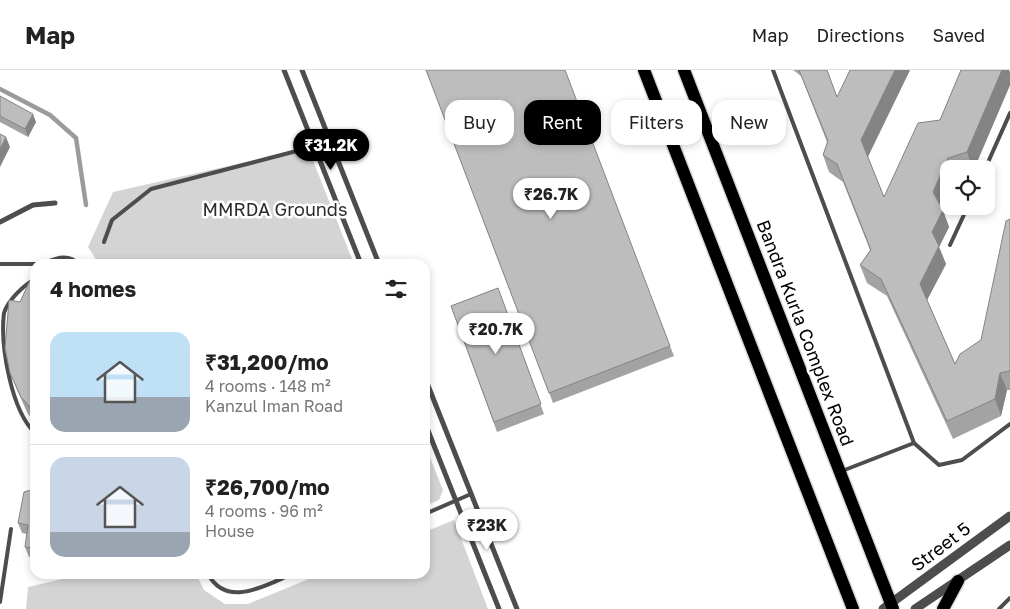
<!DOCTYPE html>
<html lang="en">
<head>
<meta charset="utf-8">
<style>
	body { margin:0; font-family:"Golos Text",sans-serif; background:#f2f2f2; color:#222; height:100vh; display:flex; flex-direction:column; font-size:19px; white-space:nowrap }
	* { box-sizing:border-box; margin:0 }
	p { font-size:16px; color:#767676 }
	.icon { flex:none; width:28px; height:28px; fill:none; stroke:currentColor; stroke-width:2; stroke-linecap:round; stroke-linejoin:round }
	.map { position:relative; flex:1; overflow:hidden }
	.details { position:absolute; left:30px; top:189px; width:400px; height:320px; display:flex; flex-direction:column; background:#fff; border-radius:15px; box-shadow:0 2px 8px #0003 }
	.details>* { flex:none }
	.banner { position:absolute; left:445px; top:30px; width:475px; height:45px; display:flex; gap:10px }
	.controls { position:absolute; left:940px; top:90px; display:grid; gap:10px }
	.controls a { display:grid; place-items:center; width:55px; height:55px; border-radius:10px; background:#fff; box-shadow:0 2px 8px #0003; font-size:25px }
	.price { position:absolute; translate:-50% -42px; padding:0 11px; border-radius:18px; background:#fff; color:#222; font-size:16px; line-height:32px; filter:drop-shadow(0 1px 2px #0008) }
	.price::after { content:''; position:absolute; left:50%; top:30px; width:15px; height:11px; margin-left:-8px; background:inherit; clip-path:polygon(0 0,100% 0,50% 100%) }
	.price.on { background:#000; color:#fff }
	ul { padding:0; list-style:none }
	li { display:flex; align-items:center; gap:15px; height:125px; padding:0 20px }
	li+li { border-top:1px solid #e0e0e0 }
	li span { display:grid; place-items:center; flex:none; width:140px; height:100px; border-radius:15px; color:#555 }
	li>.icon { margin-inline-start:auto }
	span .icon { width:60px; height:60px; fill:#fffc; stroke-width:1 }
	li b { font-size:21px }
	h2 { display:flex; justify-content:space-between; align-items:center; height:60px; padding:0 20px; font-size:21px }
	.pill { padding:0 18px; border-radius:15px; background:#fff; box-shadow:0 2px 8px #0003; font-size:18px; line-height:45px }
	.pill.on { background:#000; color:#fff }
	header { display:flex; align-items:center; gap:30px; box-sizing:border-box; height:70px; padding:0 25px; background:#fff; border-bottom:1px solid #e0e0e0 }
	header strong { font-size:24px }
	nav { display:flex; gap:28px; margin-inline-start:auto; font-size:18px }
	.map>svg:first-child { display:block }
	.green { fill:#d4d4d4 }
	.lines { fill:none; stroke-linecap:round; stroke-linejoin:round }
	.stream { stroke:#9b9b9b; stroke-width:4.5 }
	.primary-casing { stroke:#dbdbdb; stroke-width:15 }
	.service { stroke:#4d4d4d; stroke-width:4 }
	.minor { stroke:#4d4d4d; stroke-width:5 }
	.tertiary { stroke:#4d4d4d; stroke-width:9 }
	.primary { stroke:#000; stroke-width:12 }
	.wall { fill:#a3a3a3 }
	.shaded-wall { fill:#848484 }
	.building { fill:#bdbdbd; stroke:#848484 }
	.labels { text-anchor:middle; stroke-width:5; stroke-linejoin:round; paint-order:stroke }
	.park-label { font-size:18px; fill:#2b2b2b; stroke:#fff }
	.street-label { font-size:18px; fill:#000; stroke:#fff }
</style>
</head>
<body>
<header>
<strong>Map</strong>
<nav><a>Map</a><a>Directions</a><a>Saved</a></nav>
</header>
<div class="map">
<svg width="1010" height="539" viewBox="0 0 1010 539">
	<rect width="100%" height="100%" fill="#fff"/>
	<!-- green -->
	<path class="green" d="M 308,78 L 354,194 L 99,194 L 88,177 L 113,122 Z
		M 425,375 L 443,420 L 439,430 L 425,436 Z
		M 454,450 L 488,539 L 26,539 L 28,517 L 84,504 L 196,504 L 204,520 L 225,534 L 248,534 L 321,504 L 425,504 L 425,462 Z"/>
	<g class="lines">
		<!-- stream -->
		<path class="stream" d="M 0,19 L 50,45 L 76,68 L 86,135"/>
		<defs>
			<path id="primary" d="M 644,0 L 853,539
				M 684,0 L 893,539
				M 943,539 L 958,511"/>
		</defs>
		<!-- primary casing -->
		<use href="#primary" class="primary-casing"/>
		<!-- service -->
		<path class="service" d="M 773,0 L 914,373 L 939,395 L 962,390 L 1010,354
			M 985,99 L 1010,43
			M 104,172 L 112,150 L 151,119 L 331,72
			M 950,175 L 968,136
			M 0,194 L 35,194
			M 40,194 C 55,189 67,182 79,194
			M 35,209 C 24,215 8,230 4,243 C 0,275 11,340 35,363
			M 842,401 L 914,373
			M 425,444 L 471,424
			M 208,504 C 227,539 266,515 292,504
			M 0,532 L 11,459
			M 999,539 L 1010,528"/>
		<!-- minor -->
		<path class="minor" d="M 284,0 L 361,194
			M 302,0 L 379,194
			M 0,152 L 33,135 L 55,133
			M 425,308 L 517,539
			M 425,353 L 499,539"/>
		<!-- tertiary -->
		<path class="tertiary" d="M 883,539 L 1010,446
			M 915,539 L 1010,475"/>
		<!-- primary -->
		<use href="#primary" class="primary"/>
	</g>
	<!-- wall -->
	<path class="wall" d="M 426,0 L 670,276 L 674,286 L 553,333 Z
		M 793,0 L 827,0 L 837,27 L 910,0 L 868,87 L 884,127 L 940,50 L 961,0 L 1009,0 L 1010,3 L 1010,15 L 974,99 L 949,99 L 941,137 L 949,157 L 939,177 L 946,194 L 927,230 L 955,294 L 981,270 L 1010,149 L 1010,320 L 1007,320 L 1001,346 L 953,369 L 887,226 L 867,213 L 860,195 L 870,180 L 843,112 L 829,102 L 823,85 L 827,72 L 801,6 Z
		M 0,26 L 36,52 L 28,67 L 0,52 Z
		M 35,205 L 35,353 L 28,344 L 17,320 L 10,303 L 20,232 Z
		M 498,218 L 544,344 L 497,362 L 451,236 Z
		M 35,419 L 35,487 L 29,487 L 25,477 L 27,464 L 22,463 L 18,453 Z"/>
	<!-- shaded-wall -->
	<path class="shaded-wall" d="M 895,0 L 910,0 L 867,88 L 861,70 Z
		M 1002,0 L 1009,0 L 1010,3 L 1010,15 L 974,99 L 973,99 L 967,82 Z
		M 33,44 L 36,52 L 28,67 L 25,59 Z
		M 6,67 L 10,77 L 0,97 L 0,79 Z
		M 948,88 L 952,99 L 949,99 L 949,119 L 940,140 L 933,122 Z
		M 943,140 L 949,157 L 939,177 L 946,194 L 926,232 L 920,214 L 932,162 Z
		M 1000,303 L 1007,320 L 1001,346 L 995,329 Z"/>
	<!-- building -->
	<path class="building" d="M 426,0 L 565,0 L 670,276 L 549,323 Z
		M 799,0 L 827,0 L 837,27 L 850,0 L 895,0 L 861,70 L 884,127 L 918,53 L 940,50 L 961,0 L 1002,0 L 967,82 L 948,88 L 933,122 L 943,140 L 932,162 L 939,176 L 920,214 L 955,294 L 960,284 L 981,270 L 1006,151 L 1010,149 L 1010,301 L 1000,303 L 995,329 L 947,351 L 881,209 L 860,195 L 871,180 L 837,94 L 823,85 L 828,71 Z
		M 0,26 L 33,44 L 25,59 L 0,46 Z
		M 0,64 L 6,67 L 0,79 Z
		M 35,205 L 35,343 L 21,327 L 10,303 L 5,278 L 9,230 L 20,232 L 31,208 Z
		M 498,218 L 541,334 L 494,352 L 451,236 Z
		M 35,419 L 35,478 L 25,477 L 28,455 L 18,453 L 24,422 Z"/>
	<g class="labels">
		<!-- park labels -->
		<g class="park-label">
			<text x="275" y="146">MMRDA Grounds</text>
		</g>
		<!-- street labels -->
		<g class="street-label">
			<text transform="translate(805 263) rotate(69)" y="6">Bandra Kurla Complex Road</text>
			<text transform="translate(941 477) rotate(-37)" y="6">Street 5</text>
		</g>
	</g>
</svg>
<div class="controls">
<a><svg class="icon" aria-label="locate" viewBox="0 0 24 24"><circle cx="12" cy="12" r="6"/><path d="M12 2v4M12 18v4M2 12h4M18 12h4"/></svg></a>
</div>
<b class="price on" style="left:331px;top:101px">₹31.2K</b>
<b class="price" style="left:551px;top:150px">₹26.7K</b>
<b class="price" style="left:496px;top:285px">₹20.7K</b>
<b class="price" style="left:487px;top:481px">₹23K</b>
<div class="banner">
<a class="pill">Buy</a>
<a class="pill on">Rent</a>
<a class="pill">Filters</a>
<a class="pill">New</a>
</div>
<section class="details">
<h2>4 homes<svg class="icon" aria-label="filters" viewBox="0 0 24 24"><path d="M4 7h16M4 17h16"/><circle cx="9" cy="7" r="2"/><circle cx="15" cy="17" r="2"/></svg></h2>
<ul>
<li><span style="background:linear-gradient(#bfe0f5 65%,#9aa5b1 0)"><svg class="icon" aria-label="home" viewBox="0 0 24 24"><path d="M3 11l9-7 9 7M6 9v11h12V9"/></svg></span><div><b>₹31,200/mo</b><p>4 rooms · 148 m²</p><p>Kanzul Iman Road</p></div></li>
<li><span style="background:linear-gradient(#c9d6e8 75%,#9aa5b1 0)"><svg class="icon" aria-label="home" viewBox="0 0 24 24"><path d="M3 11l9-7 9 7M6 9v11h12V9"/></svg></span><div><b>₹26,700/mo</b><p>4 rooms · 96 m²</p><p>House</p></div></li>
</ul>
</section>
</div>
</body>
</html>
